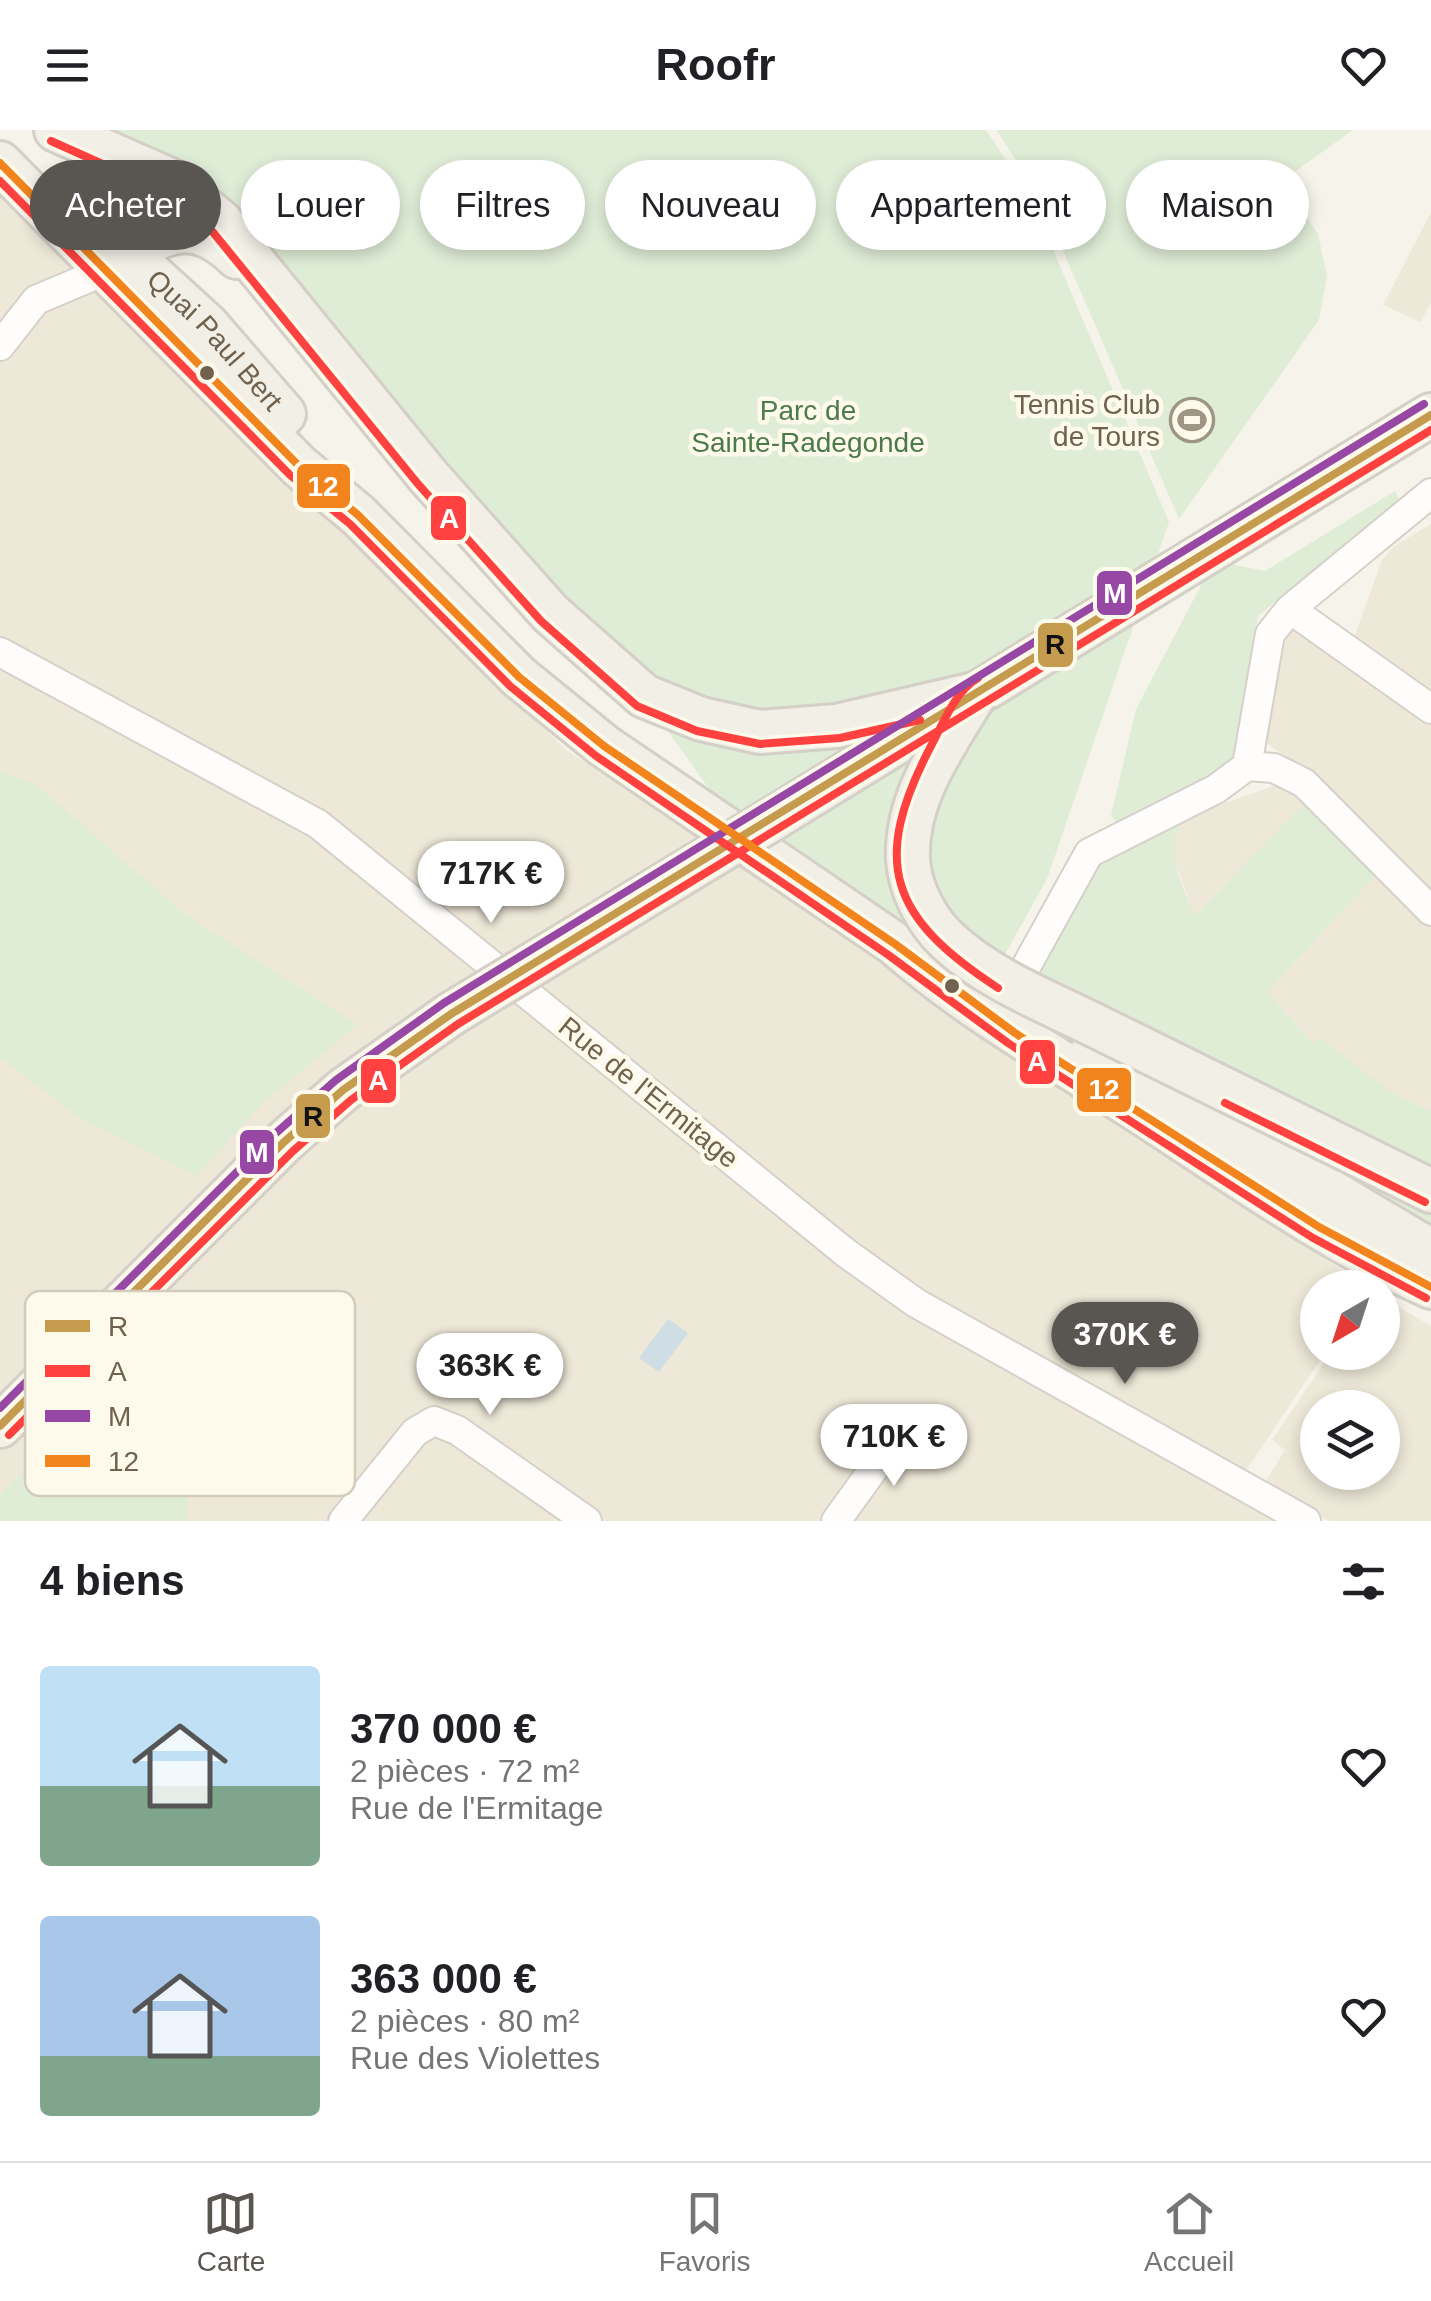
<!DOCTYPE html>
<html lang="fr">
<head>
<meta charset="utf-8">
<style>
	body { margin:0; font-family:Helvetica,sans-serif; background:#f6f6f6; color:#202124; height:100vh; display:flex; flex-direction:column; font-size:38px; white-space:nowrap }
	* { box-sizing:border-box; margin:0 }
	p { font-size:32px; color:#757577 }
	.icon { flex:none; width:55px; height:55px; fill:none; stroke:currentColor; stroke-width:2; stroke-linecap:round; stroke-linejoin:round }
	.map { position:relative; height:1391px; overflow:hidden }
	.sheet { display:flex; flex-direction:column; background:#fff; flex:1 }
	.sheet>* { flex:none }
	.top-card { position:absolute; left:30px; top:30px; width:1372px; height:90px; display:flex; gap:20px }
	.needle { width:65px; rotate:219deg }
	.controls { position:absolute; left:1300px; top:1140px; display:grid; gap:20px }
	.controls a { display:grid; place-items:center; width:100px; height:100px; border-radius:50%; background:#fff; box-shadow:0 5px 15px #0003; font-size:50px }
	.price { position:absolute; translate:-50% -85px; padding:0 22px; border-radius:35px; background:#fff; color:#222; font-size:32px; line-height:65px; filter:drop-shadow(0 2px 5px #0008) }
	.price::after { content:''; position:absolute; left:50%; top:60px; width:30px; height:22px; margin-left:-15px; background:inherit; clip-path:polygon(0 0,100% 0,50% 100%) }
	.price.selected { background:#595550; color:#fff }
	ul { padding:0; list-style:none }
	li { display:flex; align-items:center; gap:30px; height:250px; padding:0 40px }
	li span { display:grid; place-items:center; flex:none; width:280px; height:200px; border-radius:10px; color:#555 }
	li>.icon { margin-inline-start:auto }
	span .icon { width:120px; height:120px; fill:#fffc; stroke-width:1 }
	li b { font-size:42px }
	h2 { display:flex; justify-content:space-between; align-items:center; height:120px; padding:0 40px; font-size:42px }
	.tag { padding:0 35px; border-radius:45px; background:#fff; box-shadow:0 5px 15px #0003; font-size:35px; line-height:90px }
	.tag.selected { background:#595550; color:#fff }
	header { display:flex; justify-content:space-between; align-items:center; height:130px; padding:0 40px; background:#fff; font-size:45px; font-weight:600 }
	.menu { display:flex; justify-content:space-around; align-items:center; height:140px; border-top:2px solid #e0e0e0; background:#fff; font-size:28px; color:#757577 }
	.menu a { display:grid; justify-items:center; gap:5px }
	.menu .selected { color:#595550 }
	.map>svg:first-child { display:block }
	.residential { fill:#eee8d8; fill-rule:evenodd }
	.green { fill:#dfecd6 }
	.water { fill:#cedee4 }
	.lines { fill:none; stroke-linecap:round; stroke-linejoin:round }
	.street-casing { stroke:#d5d1c9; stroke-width:32 }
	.primary-casing { stroke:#d4cfc7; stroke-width:48 }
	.street { stroke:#fefdfc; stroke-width:28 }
	.primary { stroke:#f1efe6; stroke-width:42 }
	.primary-bridge-casing { stroke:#d4cfc7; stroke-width:48; stroke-linecap:butt }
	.primary-bridge { stroke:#f1efe6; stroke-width:42 }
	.bus-1-casing { stroke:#fdfaec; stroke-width:15 }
	.bus-2-casing { stroke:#fdfaec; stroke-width:15 }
	.bus-3-casing { stroke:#fdfaec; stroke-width:15 }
	.bus-4-casing { stroke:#fdfaec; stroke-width:15 }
	.bus-1 { stroke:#c59b4d; stroke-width:8 }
	.bus-2 { stroke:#ff4240; stroke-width:8 }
	.bus-3 { stroke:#9748a4; stroke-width:8 }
	.bus-4 { stroke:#f1841d; stroke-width:8 }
	.bus-dot { fill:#70624e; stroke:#fdfaec; stroke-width:4 }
	.labels { text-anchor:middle; stroke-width:9; stroke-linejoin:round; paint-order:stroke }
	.street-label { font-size:28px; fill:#70624e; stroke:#fdfaec }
	.poi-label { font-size:28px; fill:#70624e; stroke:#fdfaec; text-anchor:end }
	.park-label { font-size:28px; fill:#4d7a4a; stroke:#fdfaec }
	.key { fill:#fdfaec; stroke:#d3ccbd; stroke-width:2.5 }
	.key-label { font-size:28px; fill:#70624e }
	.line-badge { stroke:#fdfaec; stroke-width:4 }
	.badge-label { font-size:28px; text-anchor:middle; font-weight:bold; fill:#fff }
	.pale-badge-label { font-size:28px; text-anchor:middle; font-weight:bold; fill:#111 }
</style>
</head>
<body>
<header><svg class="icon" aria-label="menu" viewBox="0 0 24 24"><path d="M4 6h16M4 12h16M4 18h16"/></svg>Roofr<svg class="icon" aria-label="heart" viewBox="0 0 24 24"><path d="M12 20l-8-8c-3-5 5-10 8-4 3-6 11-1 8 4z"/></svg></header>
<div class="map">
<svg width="1431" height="1391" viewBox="0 0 1431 1391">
	<rect width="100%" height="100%" fill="#f6f4ea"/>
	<!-- residential -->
	<path class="residential" d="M 0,56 L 565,619 L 1367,1157 L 1318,1158 L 1318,1222 L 1325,1223 L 1232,1361 L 1288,1391 L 0,1391 Z
		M 1431,82 L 1431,173 L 1420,192 L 1383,175 Z
		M 1431,394 L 1431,565 L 1352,513 L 1382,430 L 1394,416 Z
		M 1294,498 L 1431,585 L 1431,765 L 1310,643 L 1266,613 L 1283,516 Z
		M 1282,653 L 1307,670 L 1194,787 L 1171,719 L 1172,706 L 1183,688 Z
		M 1378,743 L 1431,791 L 1431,980 L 1394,964 L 1313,913 L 1267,862 Z
		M 1383,1168 L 1431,1196 L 1431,1391 L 1329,1391 L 1264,1354 L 1285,1320 L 1272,1310 L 1331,1223 L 1382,1222 ZM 1318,1278 L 1382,1278 L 1382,1342 L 1318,1342 Z"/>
	<!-- green -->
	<path class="green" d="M 109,0 L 986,0 L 1031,68 L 1169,392 L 1047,749 L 1004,826 L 898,788 L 717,670 L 609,518 L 192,37 Z
		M 996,0 L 1353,0 L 1282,51 L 1318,104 L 1327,146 L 1319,190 L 1179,389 L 1038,63 Z
		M 1395,361 L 1400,370 L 1258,486 L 1234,631 L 1119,695 L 1111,686 L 1136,579 L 1214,431 L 1265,441 Z
		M 0,641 L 37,655 L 186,785 L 358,895 L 266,970 L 196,1046 L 82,990 L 0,927 Z
		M 1307,670 L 1380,741 L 1267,862 L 1313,913 L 1320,908 L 1394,964 L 1431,980 L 1431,1045 L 1033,851 L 1086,750 L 1104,730 L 1183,688 C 1164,720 1181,754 1195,786 Z
		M 1356,1042 L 1431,1079 L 1431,1107 L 1329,1043 Z
		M 148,1217 L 194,1258 L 186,1391 L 0,1391 L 0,1365 Z"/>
	<!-- water -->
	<path class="water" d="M 668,1189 L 688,1203 L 659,1242 L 639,1228 Z"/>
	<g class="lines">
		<defs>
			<path id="street" d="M 0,216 L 36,170 L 107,140
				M 1290,479 L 1431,579
				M 0,522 L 318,694 L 846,1123 L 916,1173 L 1306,1391
				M 1247,636 L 1274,638 L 1304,653 L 1431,781
				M 1007,871 L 1089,723 L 1216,659 L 1247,636 L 1270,504 L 1290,479 L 1431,363
				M 343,1391 L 415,1302 L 434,1291 L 457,1300 L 587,1391
				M 836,1391 L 906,1294"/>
			<g id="primary">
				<path d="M 56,0 L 170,50 L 221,92 L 428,346 L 550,483 L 644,566 L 701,589 L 760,602 L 837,596 L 975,564"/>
				<path d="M 0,33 L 299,336 L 358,385 L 519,547 L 604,616 L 895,814 C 970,880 1058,929 1142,983 C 1236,1044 1328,1110 1431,1157"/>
				<path id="s1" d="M 117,113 L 207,195 L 284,284"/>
				<path d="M 107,140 C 154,107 188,79 237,127"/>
				<path d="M 769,691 L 1431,285"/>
				<path d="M 1093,920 L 1431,1121"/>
				<path d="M 1350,1021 L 1431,1061"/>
				<path d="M 0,1296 L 284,1012 L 343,960 L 451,884"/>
			</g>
		</defs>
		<!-- street casing -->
		<use href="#street" class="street-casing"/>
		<!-- primary casing -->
		<use href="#primary" class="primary-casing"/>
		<!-- street -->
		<use href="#street" class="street"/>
		<!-- primary -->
		<use href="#primary" class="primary"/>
		<defs>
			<path id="primary-bridge" d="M 975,564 C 945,615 905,667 908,730 C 910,759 926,790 947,810 C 988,849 1048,872 1098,897 C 1182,938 1266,980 1350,1021
				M 451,884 L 769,691"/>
		</defs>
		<!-- primary-bridge casing -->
		<use href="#primary-bridge" class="primary-bridge-casing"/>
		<!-- primary-bridge -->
		<use href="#primary-bridge" class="primary-bridge"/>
		<defs>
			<path id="bus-1" d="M 0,1296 L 284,1012 L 343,960 L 451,884 L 1431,285"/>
			<path id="bus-2" d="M 51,11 L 163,61 L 212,101 L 418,354 L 541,491 L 637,576 L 697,601 L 760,614 L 840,608 L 920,590
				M 0,51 L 290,345 L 350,394 L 510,556 L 596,626 L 887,824 L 1008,913 L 1313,1108 L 1426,1168
				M 978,548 C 955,561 943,594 931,616 C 869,734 891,788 998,858
				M 1225,973 L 1425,1072
				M 9,1305 L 293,1021 L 351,970 L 458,894 L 1431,300"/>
			<path id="bus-3" d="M 0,1278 L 276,1003 L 336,950 L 444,873 L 1424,274"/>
			<path id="bus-4" d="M 0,33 L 299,336 L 358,385 L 519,547 L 604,616 L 895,814 L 1015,903 L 1319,1097 L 1431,1157"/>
		</defs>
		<!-- bus-1 casing -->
		<use href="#bus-1" class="bus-1-casing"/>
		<!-- bus-2 casing -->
		<use href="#bus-2" class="bus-2-casing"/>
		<!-- bus-3 casing -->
		<use href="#bus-3" class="bus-3-casing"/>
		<!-- bus-4 casing -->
		<use href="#bus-4" class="bus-4-casing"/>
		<!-- bus-1 -->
		<use href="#bus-1" class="bus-1"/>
		<!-- bus-2 -->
		<use href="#bus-2" class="bus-2"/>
		<!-- bus-3 -->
		<use href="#bus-3" class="bus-3"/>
		<!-- bus-4 -->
		<use href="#bus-4" class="bus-4"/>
	</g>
	<!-- icons -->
	<defs>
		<symbol id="stadium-ring" viewBox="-11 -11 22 22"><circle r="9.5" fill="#fdfaec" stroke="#9f9585" stroke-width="1.5"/><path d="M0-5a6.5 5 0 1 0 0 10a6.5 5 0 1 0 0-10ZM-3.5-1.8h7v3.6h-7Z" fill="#9f9585"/></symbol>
	</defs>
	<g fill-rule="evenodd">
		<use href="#stadium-ring" x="1167" y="265" width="50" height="50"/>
	</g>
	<!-- markers -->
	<g class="bus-dot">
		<circle cx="207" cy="243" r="9"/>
		<circle cx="952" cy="856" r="9"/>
	</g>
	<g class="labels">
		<!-- street labels -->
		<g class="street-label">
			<text dy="10" stroke="none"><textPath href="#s1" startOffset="138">Quai Paul Bert</textPath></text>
			<text transform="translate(649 962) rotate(39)" y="10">Rue de l'Ermitage</text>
		</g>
		<!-- poi labels -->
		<g class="poi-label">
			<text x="1160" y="284">Tennis Club<tspan x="1160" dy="32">de Tours</tspan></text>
		</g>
		<!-- park labels -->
		<g class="park-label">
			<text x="808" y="290">Parc de<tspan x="808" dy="32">Sainte-Radegonde</tspan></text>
		</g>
	</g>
	<!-- legend -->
	<rect x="25" y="1161" width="330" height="205" rx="15" class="key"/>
	<rect x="45" y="1190" width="45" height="12" fill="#c59b4d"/>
	<rect x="45" y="1235" width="45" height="12" fill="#ff4240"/>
	<rect x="45" y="1280" width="45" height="12" fill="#9748a4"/>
	<rect x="45" y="1325" width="45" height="12" fill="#f1841d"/>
	<g class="key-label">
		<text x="108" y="1206">R</text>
		<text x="108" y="1251">A</text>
		<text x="108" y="1296">M</text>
		<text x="108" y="1341">12</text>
	</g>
	<g class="line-badge">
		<rect x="295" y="332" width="57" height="48" rx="10" fill="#f1841d"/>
		<rect x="429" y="364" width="39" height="48" rx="10" fill="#ff4240"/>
		<rect x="1095" y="439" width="39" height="48" rx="10" fill="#9748a4"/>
		<rect x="1036" y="491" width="39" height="48" rx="10" fill="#c59b4d"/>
		<rect x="1018" y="908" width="39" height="48" rx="10" fill="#ff4240"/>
		<rect x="359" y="927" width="39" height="48" rx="10" fill="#ff4240"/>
		<rect x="1075" y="936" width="58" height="48" rx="10" fill="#f1841d"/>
		<rect x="294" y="962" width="38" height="48" rx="10" fill="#c59b4d"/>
		<rect x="238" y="998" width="38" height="48" rx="10" fill="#9748a4"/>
	</g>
	<g class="badge-label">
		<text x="323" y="366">12</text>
		<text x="449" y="398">A</text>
		<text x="1115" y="473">M</text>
		<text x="1037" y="941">A</text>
		<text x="378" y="960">A</text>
		<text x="1104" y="969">12</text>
		<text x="257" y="1032">M</text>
	</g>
	<g class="pale-badge-label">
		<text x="1055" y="524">R</text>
		<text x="313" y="996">R</text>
	</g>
</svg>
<div class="controls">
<a><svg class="needle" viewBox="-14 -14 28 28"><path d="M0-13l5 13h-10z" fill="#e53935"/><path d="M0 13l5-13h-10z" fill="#757577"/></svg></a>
<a><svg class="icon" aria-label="layers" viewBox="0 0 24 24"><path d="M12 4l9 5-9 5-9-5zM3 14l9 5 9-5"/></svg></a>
</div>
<b class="price" style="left:491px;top:796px">717K €</b>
<b class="price selected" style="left:1125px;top:1257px">370K €</b>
<b class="price" style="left:490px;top:1288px">363K €</b>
<b class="price" style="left:894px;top:1359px">710K €</b>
<div class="top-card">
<a class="tag selected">Acheter</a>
<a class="tag">Louer</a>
<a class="tag">Filtres</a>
<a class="tag">Nouveau</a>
<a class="tag">Appartement</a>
<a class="tag">Maison</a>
</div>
</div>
<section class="sheet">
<h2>4 biens<svg class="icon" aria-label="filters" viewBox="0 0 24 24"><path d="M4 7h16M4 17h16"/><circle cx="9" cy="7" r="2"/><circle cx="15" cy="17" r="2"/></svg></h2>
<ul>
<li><span style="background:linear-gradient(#bfe0f5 60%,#7fa58c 0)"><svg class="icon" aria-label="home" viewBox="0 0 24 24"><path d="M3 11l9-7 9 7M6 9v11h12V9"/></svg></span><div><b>370 000 €</b><p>2 pièces · 72 m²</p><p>Rue de l'Ermitage</p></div><svg class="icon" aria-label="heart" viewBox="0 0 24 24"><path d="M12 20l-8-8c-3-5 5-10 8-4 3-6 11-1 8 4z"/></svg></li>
<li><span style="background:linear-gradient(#a9c7e8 70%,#7fa58c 0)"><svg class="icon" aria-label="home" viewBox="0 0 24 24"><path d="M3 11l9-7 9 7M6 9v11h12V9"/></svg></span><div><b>363 000 €</b><p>2 pièces · 80 m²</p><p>Rue des Violettes</p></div><svg class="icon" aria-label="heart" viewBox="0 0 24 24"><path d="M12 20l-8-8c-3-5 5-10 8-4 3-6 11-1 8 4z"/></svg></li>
</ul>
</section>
<nav class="menu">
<a class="selected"><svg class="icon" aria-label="map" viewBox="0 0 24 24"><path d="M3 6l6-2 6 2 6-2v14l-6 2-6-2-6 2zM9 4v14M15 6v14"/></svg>Carte</a>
<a><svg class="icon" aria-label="saved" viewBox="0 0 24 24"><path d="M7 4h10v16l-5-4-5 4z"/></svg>Favoris</a>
<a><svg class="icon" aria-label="home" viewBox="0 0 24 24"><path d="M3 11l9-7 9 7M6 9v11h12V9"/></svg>Accueil</a>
</nav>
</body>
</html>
